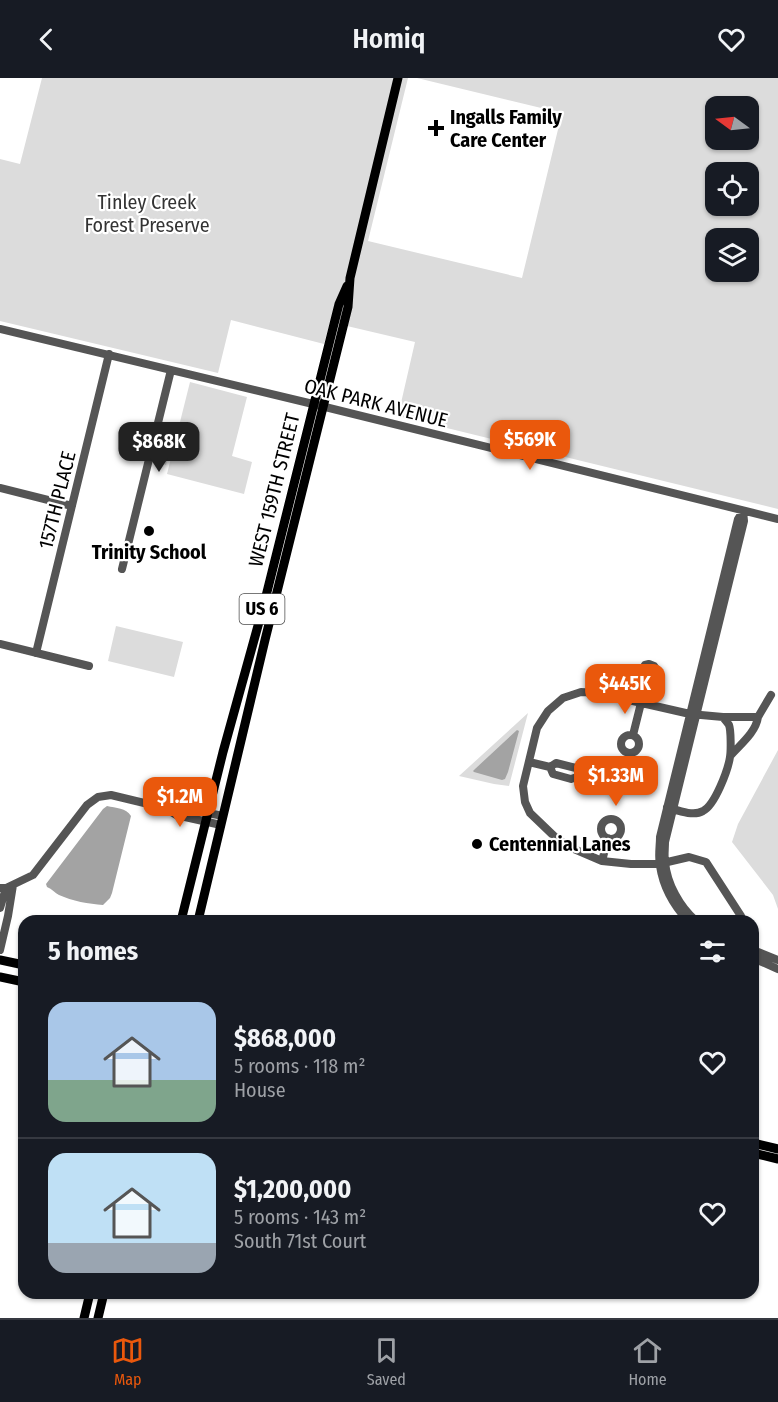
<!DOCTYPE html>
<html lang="en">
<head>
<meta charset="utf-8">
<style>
	body { margin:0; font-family:"Fira Sans Condensed",sans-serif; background:#242831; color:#f1f3f6; height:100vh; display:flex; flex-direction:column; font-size:22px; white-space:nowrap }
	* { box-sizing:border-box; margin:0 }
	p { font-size:20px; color:#9ea1a6 }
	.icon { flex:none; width:33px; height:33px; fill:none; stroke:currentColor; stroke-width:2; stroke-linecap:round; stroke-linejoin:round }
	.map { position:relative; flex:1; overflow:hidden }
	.details { position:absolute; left:18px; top:837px; width:741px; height:384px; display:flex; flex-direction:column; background:#171b24; border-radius:18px; box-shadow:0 2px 4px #0004 }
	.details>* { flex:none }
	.needle { width:39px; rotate:285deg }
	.tools { position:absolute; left:705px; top:18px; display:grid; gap:12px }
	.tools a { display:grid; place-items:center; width:54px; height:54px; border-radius:12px; background:#171b24; box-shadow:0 2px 4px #0004; font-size:30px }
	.price { position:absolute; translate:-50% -51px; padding:0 14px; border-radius:12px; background:#ea580c; color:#fff; font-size:20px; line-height:39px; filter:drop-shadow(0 2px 3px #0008) }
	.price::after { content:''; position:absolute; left:50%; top:36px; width:18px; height:14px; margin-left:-9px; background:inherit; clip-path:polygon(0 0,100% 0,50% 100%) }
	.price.selected { background:#222; color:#fff }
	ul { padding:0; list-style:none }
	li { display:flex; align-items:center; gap:18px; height:150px; padding:0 30px }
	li+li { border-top:2px solid #363941 }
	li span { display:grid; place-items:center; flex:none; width:168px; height:120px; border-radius:18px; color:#555 }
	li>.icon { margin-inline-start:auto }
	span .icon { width:72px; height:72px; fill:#fffc; stroke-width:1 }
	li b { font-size:26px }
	h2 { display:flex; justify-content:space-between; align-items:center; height:72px; padding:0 30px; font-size:26px }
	header { display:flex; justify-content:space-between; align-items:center; height:78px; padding:0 30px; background:#171b24; font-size:27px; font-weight:600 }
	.tab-bar { display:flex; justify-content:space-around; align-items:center; height:84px; border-top:2px solid #363941; background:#171b24; font-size:16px; color:#9ea1a6 }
	.tab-bar a { display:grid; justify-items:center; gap:3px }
	.tab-bar .selected { color:#ea580c }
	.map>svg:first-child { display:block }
	.green { fill:#dcdcdc; fill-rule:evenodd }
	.water { fill:#a3a3a3 }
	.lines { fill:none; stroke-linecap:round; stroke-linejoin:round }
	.minor { stroke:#555; stroke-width:8 }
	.major { stroke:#000; stroke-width:9 }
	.poi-dot { fill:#000; stroke:#fff; stroke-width:2 }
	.labels { text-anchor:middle; stroke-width:4.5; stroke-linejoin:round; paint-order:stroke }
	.shield { fill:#fff; stroke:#4c4c4c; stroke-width:1.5 }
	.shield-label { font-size:18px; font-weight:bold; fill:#000 }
	.poi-label { font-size:20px; font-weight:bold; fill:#000; stroke:#fff; text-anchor:start }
	.park-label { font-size:20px; fill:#333; stroke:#fff }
	.street-label { font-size:20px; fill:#000; stroke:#fff }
</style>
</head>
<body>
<header><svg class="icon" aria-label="back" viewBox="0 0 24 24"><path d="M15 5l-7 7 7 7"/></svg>Homiq<svg class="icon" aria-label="heart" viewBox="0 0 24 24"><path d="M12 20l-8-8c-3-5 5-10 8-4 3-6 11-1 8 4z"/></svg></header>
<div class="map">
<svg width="778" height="1240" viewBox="0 0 778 1240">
	<rect width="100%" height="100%" fill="#fff"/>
	<!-- green -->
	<path class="green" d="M 42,0 L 408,0 L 368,163 L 522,200 L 562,35 L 417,0 L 778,0 L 778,431 L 398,338 L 415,264 L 330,244 L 324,266 L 231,242 L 218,295 L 0,243 L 0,81 L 20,86 ZM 716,28 L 748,28 L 748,62 L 716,62 ZM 716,94 L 748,94 L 748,128 L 716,128 ZM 716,160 L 748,160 L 748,194 L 716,194 Z
		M 190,304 L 247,319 L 232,378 L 252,384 L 244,416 L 167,396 Z
		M 166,345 L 175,348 L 166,387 L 156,384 Z
		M 116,548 L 183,564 L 174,599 L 108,583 Z
		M 528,635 L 509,708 L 494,706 L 459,698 Z
		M 778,672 L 778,831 L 773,817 L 732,764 L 738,746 Z"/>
	<!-- water -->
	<path class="water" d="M 517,652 L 519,653 L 508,694 L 505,701 L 502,702 L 474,694 L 473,693 L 475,691 Z
		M 107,728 C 116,730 126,730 131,738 L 112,815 L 110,820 L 103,827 C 89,826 72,823 59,817 C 55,815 52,811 47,809 L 46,806 L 103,731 Z"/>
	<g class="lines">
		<!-- minor -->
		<path class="minor" d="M 0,251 L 313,326 L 778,441
			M 0,410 L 72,428
			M 122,491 L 171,292
			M 0,566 L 89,588
			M 36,575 L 109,276
			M 649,586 L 654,588 L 656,591 C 653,603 654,620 641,625 L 638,613 L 643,590 L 645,587 Z
			M 723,639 L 758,639 C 756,654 741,666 731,677
			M 758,639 L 771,617
			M621 666a9 9 0 1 1 18 0a9 9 0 1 1-18 0Z
			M 633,657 L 641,625
			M 529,684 L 550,689
			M 556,685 L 576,690 L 579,694 L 577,699 L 571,701 L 553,696 L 550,689 Z
			M 667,729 C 677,732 693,739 703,733 C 715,727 728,692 730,679 C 731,673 731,652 729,647 C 727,644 725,642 723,639 L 690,636 L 598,615 L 581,614 L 563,620 L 548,633 L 537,650 L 523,708 L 525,724 L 530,735 L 554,758 L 574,771 L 602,783 L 631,786 L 659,786 L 689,779 L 706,784 L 741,838 L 741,843
			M 165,730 L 176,737 L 221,747
			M601 751a10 10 0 1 1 20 0a10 10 0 1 1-20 0Z
			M 602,783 L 608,760
			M 0,810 L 6,810 L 33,797 L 87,727 L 98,719 L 111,717 L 165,730 L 178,729 L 223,738
			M 0,830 L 6,810
			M 688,843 C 674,828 663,808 660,788 C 658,778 660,768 660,759 L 738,441 L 743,433
			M 696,843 C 680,829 667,806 665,784 C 664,778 665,771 665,764 L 744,443 L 743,433
			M 0,872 L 8,838 L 13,807
			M 753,872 L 778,882
			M 753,880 L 778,891"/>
		<!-- major -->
		<path class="major" d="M 181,843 L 223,674 L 264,526 L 339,226 L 347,208
			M 198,843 L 265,562 L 348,229 L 350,200 L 398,0
			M 0,882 L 24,887
			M 0,899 L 24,904
			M 753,1065 L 778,1071
			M 753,1075 L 778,1081
			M 84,1240 L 90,1215
			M 98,1240 L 104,1215"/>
	</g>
	<!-- markers -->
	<g class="poi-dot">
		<path d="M433 41h6v6h6v6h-6v6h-6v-6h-6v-6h6z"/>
		<circle cx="149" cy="453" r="6"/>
		<circle cx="477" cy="766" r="6"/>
	</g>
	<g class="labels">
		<!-- shield labels -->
		<rect class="shield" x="239.5" y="516" width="45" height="30" rx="4.5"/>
		<g class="shield-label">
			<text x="262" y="537">US 6</text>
		</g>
		<!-- poi labels -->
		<g class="poi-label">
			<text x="450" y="46">Ingalls Family<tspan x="450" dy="23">Care Center</tspan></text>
			<text x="149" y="481" text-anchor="middle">Trinity School</text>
			<text x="489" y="773">Centennial Lanes</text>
		</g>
		<!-- park labels -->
		<g class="park-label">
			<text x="147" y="131">Tinley Creek<tspan x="147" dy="23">Forest Preserve</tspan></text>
		</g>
		<!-- street labels -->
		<g class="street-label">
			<text transform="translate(376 325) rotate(14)" y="7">OAK PARK AVENUE</text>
			<text transform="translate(274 412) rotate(-76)" y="7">WEST 159TH STREET</text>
			<text transform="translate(57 422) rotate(-76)" y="7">157TH PLACE</text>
		</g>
	</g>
</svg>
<div class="tools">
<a><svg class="needle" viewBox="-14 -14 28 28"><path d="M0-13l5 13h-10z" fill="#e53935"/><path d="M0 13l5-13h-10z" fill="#9ea1a6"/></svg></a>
<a><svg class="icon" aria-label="locate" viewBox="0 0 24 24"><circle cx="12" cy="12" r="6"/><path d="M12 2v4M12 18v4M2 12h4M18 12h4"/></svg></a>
<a><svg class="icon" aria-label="layers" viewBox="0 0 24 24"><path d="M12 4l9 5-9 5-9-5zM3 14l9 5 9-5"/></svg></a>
</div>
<b class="price" style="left:530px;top:393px">$569K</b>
<b class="price selected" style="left:159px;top:395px">$868K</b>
<b class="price" style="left:625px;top:637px">$445K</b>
<b class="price" style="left:616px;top:729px">$1.33M</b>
<b class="price" style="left:180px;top:750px">$1.2M</b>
<section class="details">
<h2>5 homes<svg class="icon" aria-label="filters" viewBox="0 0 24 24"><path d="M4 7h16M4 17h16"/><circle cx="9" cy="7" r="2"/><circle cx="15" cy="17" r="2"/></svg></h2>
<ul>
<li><span style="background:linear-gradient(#a9c7e8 65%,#7fa58c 0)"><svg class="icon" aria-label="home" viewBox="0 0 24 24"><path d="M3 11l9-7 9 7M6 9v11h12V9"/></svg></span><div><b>$868,000</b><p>5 rooms · 118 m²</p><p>House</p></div><svg class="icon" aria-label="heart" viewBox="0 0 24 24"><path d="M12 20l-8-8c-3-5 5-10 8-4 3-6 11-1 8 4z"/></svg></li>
<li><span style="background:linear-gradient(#bfe0f5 75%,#9aa5b1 0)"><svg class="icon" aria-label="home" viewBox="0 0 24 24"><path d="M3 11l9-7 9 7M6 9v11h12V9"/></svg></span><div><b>$1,200,000</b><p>5 rooms · 143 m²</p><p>South 71st Court</p></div><svg class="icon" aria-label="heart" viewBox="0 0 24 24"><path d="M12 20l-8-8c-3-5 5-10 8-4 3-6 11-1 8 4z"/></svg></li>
</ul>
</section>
</div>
<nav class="tab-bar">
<a class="selected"><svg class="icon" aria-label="map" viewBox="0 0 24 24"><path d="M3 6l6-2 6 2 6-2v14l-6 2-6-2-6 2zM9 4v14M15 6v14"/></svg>Map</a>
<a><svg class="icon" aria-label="saved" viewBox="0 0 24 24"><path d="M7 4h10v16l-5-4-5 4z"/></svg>Saved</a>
<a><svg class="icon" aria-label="home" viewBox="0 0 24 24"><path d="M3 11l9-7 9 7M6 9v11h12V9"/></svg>Home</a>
</nav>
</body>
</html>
